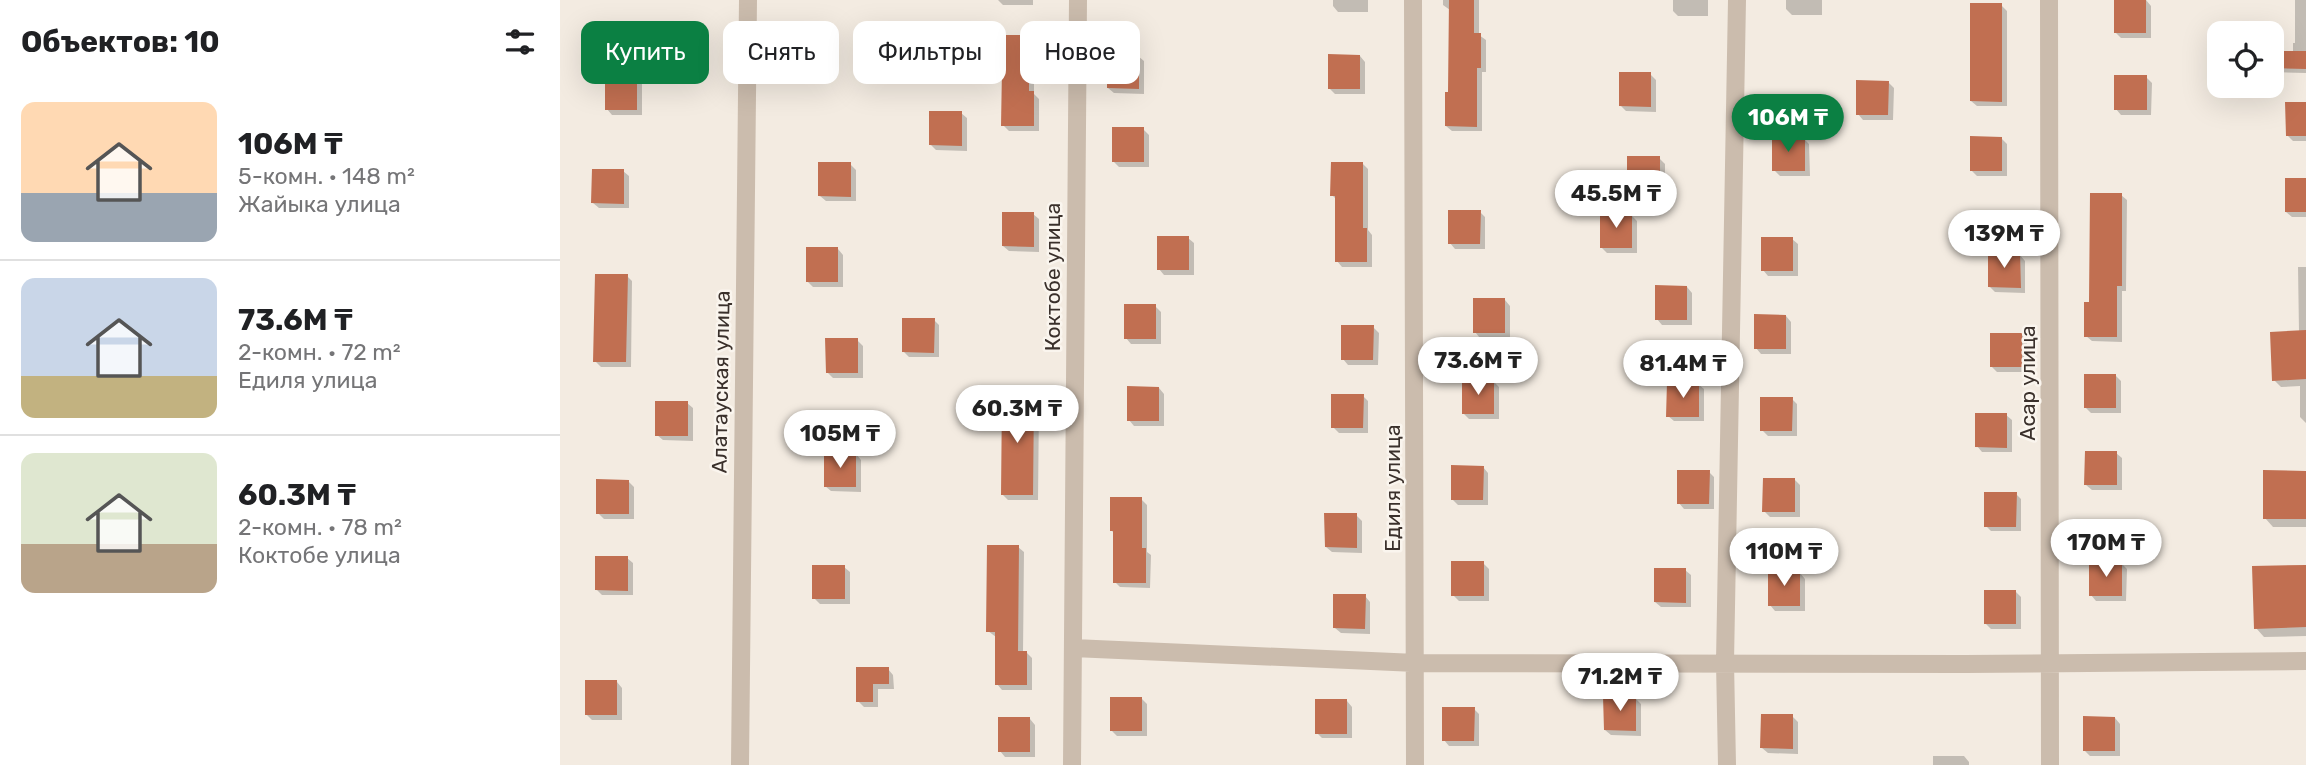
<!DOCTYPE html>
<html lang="ru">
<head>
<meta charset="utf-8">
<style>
	body { margin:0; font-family:Rubik,sans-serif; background:#f6f6f6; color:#202124; height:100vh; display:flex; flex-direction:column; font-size:26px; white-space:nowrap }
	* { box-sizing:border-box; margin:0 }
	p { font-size:23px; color:#757577 }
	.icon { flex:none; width:38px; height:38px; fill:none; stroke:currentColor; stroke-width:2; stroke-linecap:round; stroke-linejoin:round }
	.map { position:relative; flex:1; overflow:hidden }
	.sheet { display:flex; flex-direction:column; background:#fff; width:560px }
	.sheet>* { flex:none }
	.guide { position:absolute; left:21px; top:21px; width:665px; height:63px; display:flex; gap:14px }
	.fabs { position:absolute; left:1647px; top:21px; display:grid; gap:14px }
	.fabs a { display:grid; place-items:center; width:77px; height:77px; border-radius:14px; background:#fff; box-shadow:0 7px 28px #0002; font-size:35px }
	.price { position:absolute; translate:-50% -60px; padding:0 16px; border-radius:24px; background:#fff; color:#222; font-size:23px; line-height:46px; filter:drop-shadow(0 2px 4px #0008) }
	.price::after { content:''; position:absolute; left:50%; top:42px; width:21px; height:16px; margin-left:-10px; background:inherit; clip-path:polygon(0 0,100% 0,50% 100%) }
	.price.active { background:#0b8043; color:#fff }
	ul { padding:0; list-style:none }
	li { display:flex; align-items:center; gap:21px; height:175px; padding:0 21px }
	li+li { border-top:2px solid #e0e0e0 }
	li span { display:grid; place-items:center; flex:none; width:196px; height:140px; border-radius:14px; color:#555 }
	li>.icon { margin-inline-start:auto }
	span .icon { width:84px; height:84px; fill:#fffc; stroke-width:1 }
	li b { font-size:30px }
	h2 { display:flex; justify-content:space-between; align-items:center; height:84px; padding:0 21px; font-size:30px }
	.pill { padding:0 24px; border-radius:14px; background:#fff; box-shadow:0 7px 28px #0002; font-size:24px; line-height:63px }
	.pill.active { background:#0b8043; color:#fff }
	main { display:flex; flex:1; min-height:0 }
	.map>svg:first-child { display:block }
	.shadow { fill:#0003 }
	.building { fill:#c16f51 }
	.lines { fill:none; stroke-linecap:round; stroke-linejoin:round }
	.minor { stroke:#cbbcad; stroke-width:18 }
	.labels { text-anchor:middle; stroke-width:5; stroke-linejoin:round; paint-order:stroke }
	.street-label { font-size:21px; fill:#3a302b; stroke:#faf5ee }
</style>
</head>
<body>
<main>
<section class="sheet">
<h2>Объектов: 10<svg class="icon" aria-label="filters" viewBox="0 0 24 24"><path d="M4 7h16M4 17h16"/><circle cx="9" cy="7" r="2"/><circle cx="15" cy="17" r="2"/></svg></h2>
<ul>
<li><span style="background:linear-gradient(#ffd9b3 65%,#9aa5b1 0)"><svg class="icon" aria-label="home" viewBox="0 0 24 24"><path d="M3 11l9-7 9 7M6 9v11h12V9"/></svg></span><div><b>106M ₸</b><p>5-комн. · 148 m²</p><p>Жайыка улица</p></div></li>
<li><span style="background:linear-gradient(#c9d6e8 70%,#c2b280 0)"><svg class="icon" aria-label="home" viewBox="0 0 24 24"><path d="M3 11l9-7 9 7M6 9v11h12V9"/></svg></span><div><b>73.6M ₸</b><p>2-комн. · 72 m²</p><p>Едиля улица</p></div></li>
<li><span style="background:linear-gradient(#dfe7d0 65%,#b9a48a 0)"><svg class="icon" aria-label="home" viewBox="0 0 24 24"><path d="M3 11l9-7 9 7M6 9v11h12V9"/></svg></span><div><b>60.3M ₸</b><p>2-комн. · 78 m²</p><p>Коктобе улица</p></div></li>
</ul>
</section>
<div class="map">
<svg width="1746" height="765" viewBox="0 0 1746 765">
	<rect width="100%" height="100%" fill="#f3ebe1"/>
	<!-- shadow -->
	<path class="shadow" d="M 438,0 L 473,0 L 473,5 L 443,5 Z
		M 773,0 L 808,0 L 808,12 L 778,12 L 773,6 Z
		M 883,0 L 919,0 L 919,35 L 926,40 L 926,72 L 922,72 L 922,131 L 892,131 L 886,126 L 890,94 L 890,10 L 883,5 Z
		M 1113,0 L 1148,0 L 1148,16 L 1118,16 L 1113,11 Z
		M 1226,0 L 1262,0 L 1262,15 L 1232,15 L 1226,9 Z
		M 1555,0 L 1586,0 L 1591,6 L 1591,38 L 1561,38 L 1555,32 Z
		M 1735,0 L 1746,0 L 1746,73 L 1712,72 L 1712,52 L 1733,53 L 1733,43 L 1735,43 Z
		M 1441,5 L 1447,11 L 1447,106 L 1417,106 L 1411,101 Z
		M 469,37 L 474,42 L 474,94 L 479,99 L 479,131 L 449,131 L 443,125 L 443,73 L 439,68 Z
		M 578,56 L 584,61 L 584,94 L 554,93 L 548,88 Z
		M 800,56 L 805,62 L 805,94 L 775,94 L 769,88 Z
		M 1090,74 L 1096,80 L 1096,112 L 1066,111 L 1061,106 Z
		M 1586,77 L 1592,83 L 1591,115 L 1561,115 L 1556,109 Z
		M 77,78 L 82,83 L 82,115 L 52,115 L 47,109 Z
		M 1328,82 L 1334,88 L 1333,120 L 1303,120 L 1298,114 Z
		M 1727,104 L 1746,104 L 1746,141 L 1733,141 L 1727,135 Z
		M 401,113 L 407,118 L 407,151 L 376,150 L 371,145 Z
		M 583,129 L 589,135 L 589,167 L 559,167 L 553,161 Z
		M 1441,138 L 1447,144 L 1447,176 L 1417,176 L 1411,170 Z
		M 1244,139 L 1249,144 L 1250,176 L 1220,176 L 1214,170 Z
		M 1099,158 L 1105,164 L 1105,196 L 1075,196 L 1069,190 Z
		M 802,163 L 808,169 L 808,230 L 812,235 L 812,267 L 782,267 L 777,261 L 777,200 L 772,195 Z
		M 290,164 L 296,170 L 296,201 L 266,201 L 260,196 Z
		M 63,171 L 69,176 L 69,208 L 39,208 L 33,203 Z
		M 1727,180 L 1746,180 L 1746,217 L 1732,217 L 1726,212 Z
		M 1561,195 L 1567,200 L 1566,291 L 1562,291 L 1562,342 L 1532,341 L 1526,336 L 1531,304 Z
		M 920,212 L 925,217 L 925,249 L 895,249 L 890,243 Z
		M 473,214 L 479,219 L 479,252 L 449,251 L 443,246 Z
		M 1071,215 L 1077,221 L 1077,253 L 1047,253 L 1041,247 Z
		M 628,238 L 634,243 L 634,275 L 604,275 L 599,269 Z
		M 1232,239 L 1238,244 L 1238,276 L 1208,276 L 1203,270 Z
		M 278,249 L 283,255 L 283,287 L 253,287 L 247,281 Z
		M 1460,255 L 1465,261 L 1465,293 L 1435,292 L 1430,287 Z
		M 1738,267 L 1746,267 L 1746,423 L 1740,417 L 1740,386 L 1721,387 L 1714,380 L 1739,332 Z
		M 67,276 L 72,281 L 71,367 L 41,367 L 35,361 Z
		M 1127,287 L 1132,293 L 1132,325 L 1102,325 L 1097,319 Z
		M 945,300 L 950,306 L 950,338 L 920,338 L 915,332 Z
		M 595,306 L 601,312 L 601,344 L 571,344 L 566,338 Z
		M 1226,316 L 1231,322 L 1231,354 L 1201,354 L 1196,348 Z
		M 374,320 L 379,325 L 379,357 L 349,357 L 344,352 Z
		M 813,327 L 819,333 L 818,365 L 788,365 L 783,359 Z
		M 1462,335 L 1467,340 L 1467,372 L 1437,372 L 1431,366 Z
		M 297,340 L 303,346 L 303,378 L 273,378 L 267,372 Z
		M 1556,376 L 1561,381 L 1561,413 L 1531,413 L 1525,407 Z
		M 934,382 L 939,387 L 939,419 L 909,419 L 903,413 Z
		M 1138,384 L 1144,389 L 1144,421 L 1114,421 L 1108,416 Z
		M 599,388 L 604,394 L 604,426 L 574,426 L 569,420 Z
		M 803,396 L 808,401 L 808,433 L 779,433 L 773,427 Z
		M 474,398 L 479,404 L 478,500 L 448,500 L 442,494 Z
		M 1232,399 L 1237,404 L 1237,436 L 1208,436 L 1202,430 Z
		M 127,403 L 133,408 L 133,441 L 103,440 L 97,435 Z
		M 1446,415 L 1452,420 L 1452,452 L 1422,452 L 1417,446 Z
		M 1556,453 L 1562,458 L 1562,490 L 1532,490 L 1526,485 Z
		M 296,454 L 301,460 L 301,492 L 271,491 L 265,486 Z
		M 923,467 L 928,473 L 928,505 L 898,505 L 892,499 Z
		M 1149,472 L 1154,477 L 1154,509 L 1124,509 L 1119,503 Z
		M 1705,472 L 1746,472 L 1746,527 L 1713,527 L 1705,518 Z
		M 1234,479 L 1240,485 L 1240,517 L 1210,517 L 1204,511 Z
		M 68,481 L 74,487 L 74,519 L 44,519 L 38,513 Z
		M 1456,494 L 1461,499 L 1461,531 L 1431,531 L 1426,526 Z
		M 581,499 L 587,505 L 587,552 L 591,555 L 590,588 L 560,587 L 555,582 L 555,534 L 552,531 Z
		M 796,515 L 802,521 L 802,553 L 772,552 L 766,547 Z
		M 458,547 L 464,552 L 463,653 L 467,653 L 472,658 L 472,690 L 442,690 L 437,684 L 436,637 L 428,631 Z
		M 67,558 L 73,563 L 73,595 L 42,595 L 37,590 Z
		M 923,563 L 929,569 L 929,601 L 899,601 L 893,595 Z
		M 1561,563 L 1567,569 L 1566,601 L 1536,601 L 1531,595 Z
		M 1746,566 L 1746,636 L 1704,637 L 1696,628 L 1694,568 Z
		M 284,567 L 290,572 L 290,604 L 260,604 L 254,598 Z
		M 1125,570 L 1131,575 L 1131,607 L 1101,607 L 1095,602 Z
		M 1240,573 L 1245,579 L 1245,611 L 1215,611 L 1210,605 Z
		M 1456,592 L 1461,597 L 1461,629 L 1431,629 L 1425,623 Z
		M 805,596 L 810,602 L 810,634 L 781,633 L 775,628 Z
		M 298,669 L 328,669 L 333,675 L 334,689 L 318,689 L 318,707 L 304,707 L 298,701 Z
		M 57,682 L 62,688 L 62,720 L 32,720 L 26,714 Z
		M 1075,698 L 1081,704 L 1081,736 L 1051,735 L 1045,730 Z
		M 582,699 L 587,704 L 587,736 L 557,736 L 552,731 Z
		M 787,701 L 792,707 L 792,738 L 762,738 L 757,733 Z
		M 914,709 L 919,714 L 919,746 L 889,746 L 884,740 Z
		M 1232,716 L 1238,722 L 1238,754 L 1208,753 L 1202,748 Z
		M 1555,718 L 1560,724 L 1560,756 L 1530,756 L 1524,750 Z
		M 470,719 L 475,725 L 475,757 L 445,757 L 440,751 Z
		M 1373,756 L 1404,756 L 1409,762 L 1409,765 L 1373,765 Z"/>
	<!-- building -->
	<path class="building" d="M 889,0 L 914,0 L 914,33 L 921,33 L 921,68 L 917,68 L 917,127 L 885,126 L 885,92 L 888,92 Z
		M 1554,0 L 1586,0 L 1586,33 L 1554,33 Z
		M 1410,3 L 1442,3 L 1442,102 L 1410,101 Z
		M 437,35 L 469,35 L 469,91 L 474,91 L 474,126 L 441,126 L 442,69 L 437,69 Z
		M 1712,51 L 1746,51 L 1746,69 L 1712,68 Z
		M 547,54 L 579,54 L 579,89 L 547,88 Z
		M 768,54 L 800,55 L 800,89 L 768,89 Z
		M 1059,72 L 1091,72 L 1091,107 L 1059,106 Z
		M 1554,75 L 1587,75 L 1587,110 L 1554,110 Z
		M 45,76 L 77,76 L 77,110 L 45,110 Z
		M 1296,80 L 1329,81 L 1328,115 L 1296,115 Z
		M 1725,102 L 1746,102 L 1746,136 L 1726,136 Z
		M 369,111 L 402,111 L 402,146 L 369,145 Z
		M 552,127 L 584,127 L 584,162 L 552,162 Z
		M 1410,136 L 1442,137 L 1442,171 L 1410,171 Z
		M 1212,137 L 1245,137 L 1245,171 L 1212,171 Z
		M 1067,156 L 1100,156 L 1100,191 L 1067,191 Z
		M 258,162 L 291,162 L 291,197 L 258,196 Z
		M 771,162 L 803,162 L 803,228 L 807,228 L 807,262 L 775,262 L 775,196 L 770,196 Z
		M 32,169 L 64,169 L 64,204 L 31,203 Z
		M 1725,178 L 1746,178 L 1746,212 L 1725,212 Z
		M 1530,193 L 1562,193 L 1562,286 L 1557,286 L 1557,337 L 1524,337 L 1524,302 L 1529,302 Z
		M 888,210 L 921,210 L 920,244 L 888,244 Z
		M 442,212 L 474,212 L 474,247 L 442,246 Z
		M 1040,213 L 1072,213 L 1072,248 L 1040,248 Z
		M 597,236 L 629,236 L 629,270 L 597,270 Z
		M 1201,237 L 1233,237 L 1233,271 L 1201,271 Z
		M 246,247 L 278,247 L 278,282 L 246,282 Z
		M 1428,253 L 1460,253 L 1461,288 L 1428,287 Z
		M 35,274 L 68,274 L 66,362 L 33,362 Z
		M 1095,285 L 1127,286 L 1127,320 L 1095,320 Z
		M 913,298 L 945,298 L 945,333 L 913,333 Z
		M 564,304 L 596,304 L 596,339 L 564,339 Z
		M 1194,314 L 1226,315 L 1226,349 L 1194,349 Z
		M 342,318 L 375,318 L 374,353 L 342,352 Z
		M 781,325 L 814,325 L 813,360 L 781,360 Z
		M 1746,330 L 1746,379 L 1712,381 L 1710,332 Z
		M 1430,333 L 1462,333 L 1462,367 L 1430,367 Z
		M 265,338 L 298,338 L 298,373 L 266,373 Z
		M 1524,374 L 1556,374 L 1556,408 L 1524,408 Z
		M 902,380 L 934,380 L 934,414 L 902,414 Z
		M 1107,382 L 1139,382 L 1139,417 L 1106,417 Z
		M 567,386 L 599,387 L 599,421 L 567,421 Z
		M 771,394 L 804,394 L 803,428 L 771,428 Z
		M 442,396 L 474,396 L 473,495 L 441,495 Z
		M 1200,397 L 1233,397 L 1232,431 L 1200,431 Z
		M 95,401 L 128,401 L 128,436 L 95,436 Z
		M 1415,413 L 1447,413 L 1447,448 L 1415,447 Z
		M 1525,451 L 1557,451 L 1557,485 L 1524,485 Z
		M 264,452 L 296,452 L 296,487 L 264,487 Z
		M 891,465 L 924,466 L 923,500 L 891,500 Z
		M 1117,470 L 1150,470 L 1149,504 L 1117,504 Z
		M 1703,470 L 1746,471 L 1746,519 L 1703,519 Z
		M 1203,478 L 1235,478 L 1235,512 L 1202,512 Z
		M 36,479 L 69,480 L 69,514 L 36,514 Z
		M 1424,492 L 1457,492 L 1456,527 L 1424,527 Z
		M 550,497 L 582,497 L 582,548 L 586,548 L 586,583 L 553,583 L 553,531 L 550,531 Z
		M 764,513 L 797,513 L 797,548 L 765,547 Z
		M 427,545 L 459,545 L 458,651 L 467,651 L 467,685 L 435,685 L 435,632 L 426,632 Z
		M 35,556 L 68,556 L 68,591 L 35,590 Z
		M 891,561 L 924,561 L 924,596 L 891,596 Z
		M 1529,562 L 1562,562 L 1562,596 L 1529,596 Z
		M 252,565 L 285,565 L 285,599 L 252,599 Z
		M 1746,565 L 1746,627 L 1694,629 L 1692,566 Z
		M 1094,568 L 1126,568 L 1126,603 L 1094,602 Z
		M 1208,571 L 1240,571 L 1240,606 L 1208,606 Z
		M 1424,590 L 1456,590 L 1456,624 L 1424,624 Z
		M 773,594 L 806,594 L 805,629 L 773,628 Z
		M 296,667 L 329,667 L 329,684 L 313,684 L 313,702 L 296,702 Z
		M 25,680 L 57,680 L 57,715 L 25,715 Z
		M 1043,696 L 1076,696 L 1076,731 L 1044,730 Z
		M 550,697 L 582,697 L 582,731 L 550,731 Z
		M 755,699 L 787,699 L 787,734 L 755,734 Z
		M 882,707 L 915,707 L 914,741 L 882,741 Z
		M 1201,714 L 1233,714 L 1233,749 L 1200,748 Z
		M 1523,716 L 1555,717 L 1555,751 L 1523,751 Z
		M 438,717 L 470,717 L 470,752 L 438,752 Z"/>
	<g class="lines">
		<!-- minor -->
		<path class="minor" d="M 853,0 L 855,765
			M 1489,0 L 1490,765
			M 513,648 L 856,663 L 1405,664 L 1746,661
			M 180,765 L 188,0
			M 512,765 L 518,0
			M 1167,765 L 1165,662 L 1177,0"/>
	</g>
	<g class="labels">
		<!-- street labels -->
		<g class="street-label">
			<text transform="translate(493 277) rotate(-90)" y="7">Коктобе улица</text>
			<text transform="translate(161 382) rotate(-89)" y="7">Алатауская улица</text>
			<text transform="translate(1468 383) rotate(-90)" y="7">Асар улица</text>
			<text transform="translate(833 488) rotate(-90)" y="7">Едиля улица</text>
		</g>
	</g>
</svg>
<div class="fabs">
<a><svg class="icon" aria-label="locate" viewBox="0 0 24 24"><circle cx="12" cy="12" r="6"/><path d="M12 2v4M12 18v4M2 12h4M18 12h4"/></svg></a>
</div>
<b class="price active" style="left:1228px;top:154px">106M ₸</b>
<b class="price" style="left:1056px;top:230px">45.5M ₸</b>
<b class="price" style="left:1444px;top:270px">139M ₸</b>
<b class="price" style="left:918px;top:397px">73.6M ₸</b>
<b class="price" style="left:1123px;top:400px">81.4M ₸</b>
<b class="price" style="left:457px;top:445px">60.3M ₸</b>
<b class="price" style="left:280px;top:470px">105M ₸</b>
<b class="price" style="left:1546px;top:579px">170M ₸</b>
<b class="price" style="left:1224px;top:588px">110M ₸</b>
<b class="price" style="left:1060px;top:713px">71.2M ₸</b>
<div class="guide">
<a class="pill active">Купить</a>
<a class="pill">Снять</a>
<a class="pill">Фильтры</a>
<a class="pill">Новое</a>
</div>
</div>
</main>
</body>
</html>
